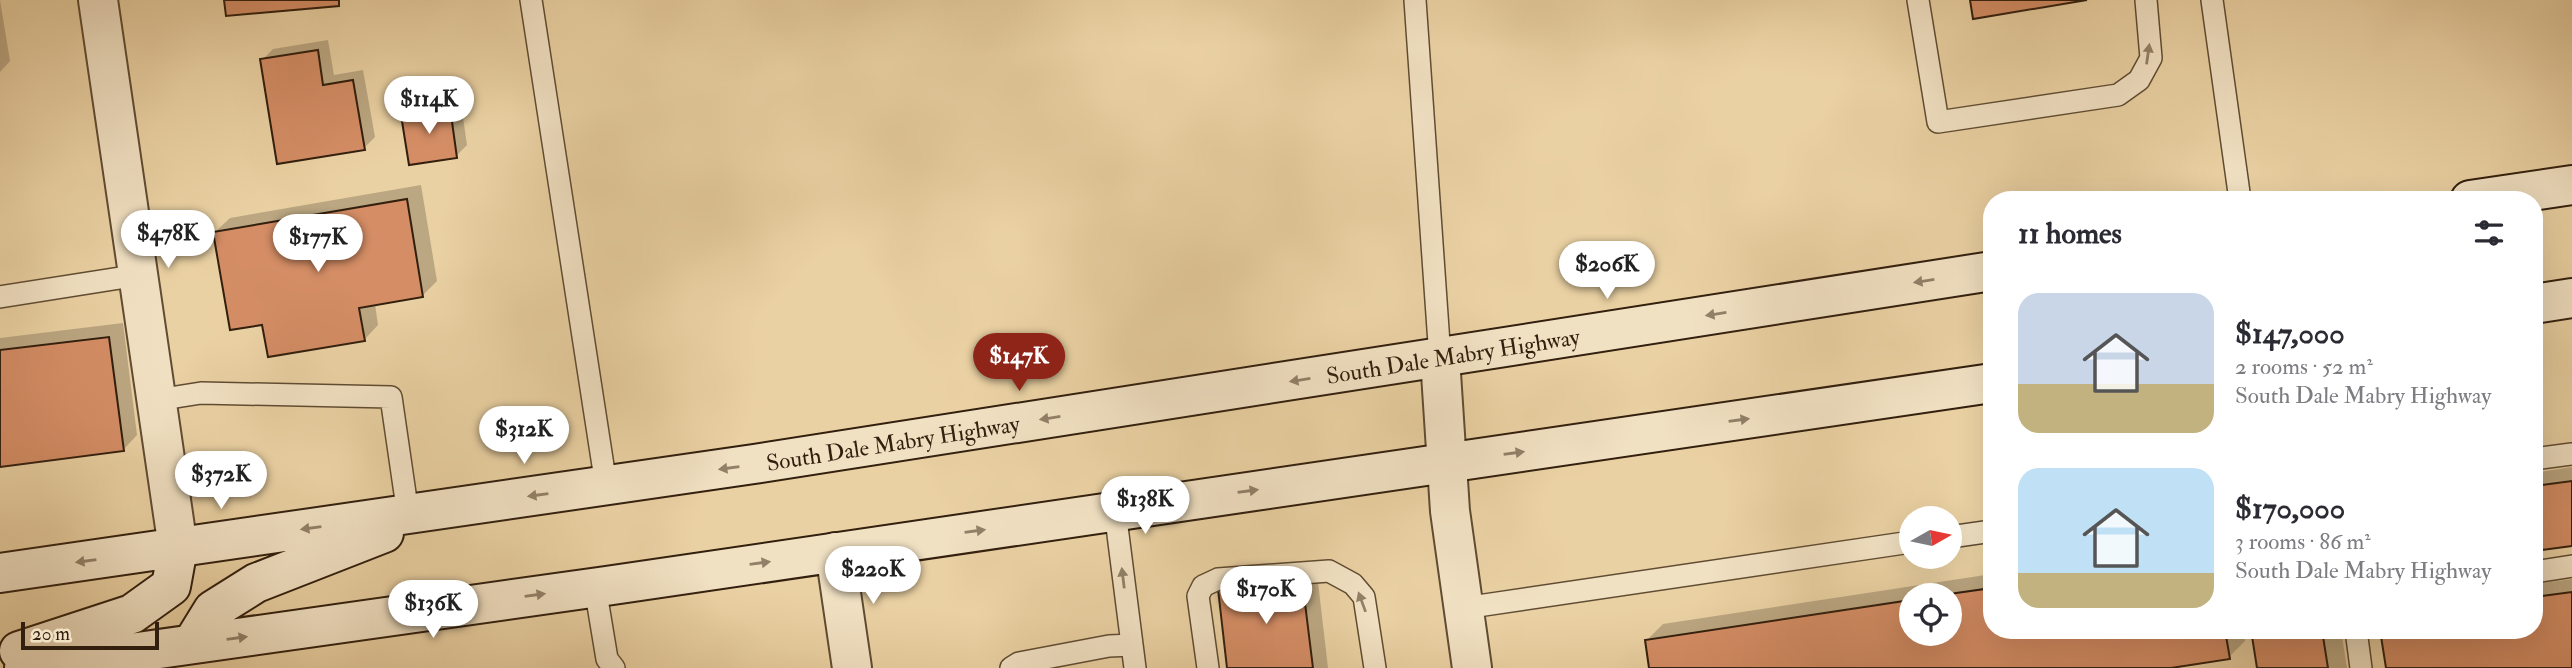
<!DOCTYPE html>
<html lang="en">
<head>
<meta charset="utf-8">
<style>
	body { margin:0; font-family:"IM FELL Double Pica",serif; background:#f7f7f7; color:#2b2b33; height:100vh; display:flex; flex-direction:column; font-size:26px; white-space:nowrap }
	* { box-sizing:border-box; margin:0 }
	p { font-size:23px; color:#7c7c81 }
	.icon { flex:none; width:38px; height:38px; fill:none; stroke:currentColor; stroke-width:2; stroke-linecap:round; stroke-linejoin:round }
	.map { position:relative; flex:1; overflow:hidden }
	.sheet { position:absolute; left:1983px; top:191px; width:560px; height:448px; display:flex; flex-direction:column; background:#fff; border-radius:28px; box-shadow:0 7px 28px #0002 }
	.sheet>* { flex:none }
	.needle { width:46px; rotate:81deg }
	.controls { position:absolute; left:1899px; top:506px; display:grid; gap:14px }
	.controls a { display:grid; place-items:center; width:63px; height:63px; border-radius:50%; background:#fff; box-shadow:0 7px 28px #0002; font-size:35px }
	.scale { position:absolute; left:21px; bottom:18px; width:138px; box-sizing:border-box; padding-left:7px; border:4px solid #321f0e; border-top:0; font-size:19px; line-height:24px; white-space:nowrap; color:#321f0e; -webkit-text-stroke:5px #f1e1c3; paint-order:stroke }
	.price { position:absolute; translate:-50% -60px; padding:0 16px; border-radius:24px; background:#fff; color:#222; font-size:23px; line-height:46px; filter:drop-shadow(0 2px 4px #0008) }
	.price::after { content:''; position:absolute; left:50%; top:42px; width:21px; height:16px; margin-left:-10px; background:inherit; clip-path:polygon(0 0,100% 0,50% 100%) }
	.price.selected { background:#8f2418; color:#fff }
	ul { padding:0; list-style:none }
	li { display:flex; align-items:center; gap:21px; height:175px; padding:0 35px }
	li span { display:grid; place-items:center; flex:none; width:196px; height:140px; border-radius:21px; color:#555 }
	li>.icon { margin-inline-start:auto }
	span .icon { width:84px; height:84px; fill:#fffc; stroke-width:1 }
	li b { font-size:30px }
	h2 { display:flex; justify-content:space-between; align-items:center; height:84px; padding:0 35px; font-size:30px }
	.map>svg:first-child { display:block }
	.shadow { fill:#0003; fill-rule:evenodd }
	.building { fill:#d48d65; stroke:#321f0e; stroke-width:2 }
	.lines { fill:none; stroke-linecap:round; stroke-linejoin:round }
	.lane-casing { stroke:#604c33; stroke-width:24 }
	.street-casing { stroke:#604c33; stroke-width:42 }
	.secondary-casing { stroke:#321f0e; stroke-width:42 }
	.lane { stroke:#f1e1c3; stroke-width:21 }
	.street { stroke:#f1e1c3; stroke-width:38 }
	.secondary { stroke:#f1e1c3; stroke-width:38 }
	.oneway { fill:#928068 }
	.labels { text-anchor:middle; stroke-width:5; stroke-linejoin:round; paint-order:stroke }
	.street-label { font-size:23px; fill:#321f0e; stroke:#f1e1c3 }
</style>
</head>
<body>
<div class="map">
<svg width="2572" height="668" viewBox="0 0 2572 668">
	<rect width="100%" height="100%" fill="#ead1a3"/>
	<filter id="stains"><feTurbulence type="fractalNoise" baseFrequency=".00286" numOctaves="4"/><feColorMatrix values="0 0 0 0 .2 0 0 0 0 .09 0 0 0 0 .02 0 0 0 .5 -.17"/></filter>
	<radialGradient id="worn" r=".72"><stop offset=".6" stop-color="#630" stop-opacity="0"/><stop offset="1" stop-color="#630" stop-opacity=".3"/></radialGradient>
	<!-- shadow -->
	<path class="shadow" d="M 0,0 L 10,61 L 0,72 Z
		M 328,40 L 334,75 L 363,70 L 375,137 L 364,148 L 262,60 L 273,49 Z
		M 460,97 L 467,145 L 456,156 L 403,115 L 414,105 Z
		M 421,185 L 437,281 L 422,296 L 375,304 L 378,325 L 364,340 L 264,323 L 215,232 L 230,218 Z
		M 123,323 L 137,435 L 123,450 L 0,465 L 0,338 Z
		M 2572,467 L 2572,544 L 2534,549 L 2534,473 Z
		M 1316,565 L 1328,668 L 1229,668 Z
		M 1992,574 L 1992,630 L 2244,630 L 2245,641 L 2229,657 L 2159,668 L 1651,668 L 1646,641 L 1663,624 ZM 1911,595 L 1950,595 L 1950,634 L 1911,634 Z
		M 2572,579 L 2572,668 L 2388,668 L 2382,630 L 2534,630 L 2534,584 Z
		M 2253,630 L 2341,630 L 2347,668 L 2259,668 Z"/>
	<!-- building -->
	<path class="building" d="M 224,0 L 339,0 L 339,6 L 226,16 Z
		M 1970,0 L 2087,0 L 1973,19 Z
		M 318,50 L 323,85 L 353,80 L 365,150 L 277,164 L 260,59 Z
		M 450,107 L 457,158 L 409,165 L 401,115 Z
		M 407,199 L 423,297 L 359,308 L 365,341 L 268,357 L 262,325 L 230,330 L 213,232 Z
		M 109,337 L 124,451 L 0,467 L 0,350 Z
		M 2572,481 L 2572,546 L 2534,551 L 2534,486 Z
		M 1302,579 L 1313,668 L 1227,668 L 1218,589 Z
		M 1992,588 L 1992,630 L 2225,630 L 2230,659 L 2171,668 L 1649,668 L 1645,640 L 1911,600 L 1911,634 L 1950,634 L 1950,595 L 1942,595 Z
		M 2572,592 L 2572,668 L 2386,668 L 2380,630 L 2534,630 L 2534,597 Z
		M 2251,630 L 2322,630 L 2328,668 L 2257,668 Z"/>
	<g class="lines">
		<defs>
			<path id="lane" d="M 531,0 L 606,485
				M 1415,0 L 1440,358
				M 1918,0 L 1938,122 L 2118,95 L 2139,80 L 2151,58 L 2146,0
				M 2212,0 L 2240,200
				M 0,297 L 139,275
				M 157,400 L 201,393 L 391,397 L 408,514
				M 2534,459 L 2572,454
				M 1115,511 L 1135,668
				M 1950,537 L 1992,531
				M 2534,572 L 2572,566
				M 595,587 L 607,659 L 614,668
				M 1464,608 L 1911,542
				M 2356,630 L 2361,668
				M 1011,668 L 1019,663 L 1109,646 L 1132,645
				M 1208,668 L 1198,596 L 1203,586 L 1218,579 L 1329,571 L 1353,584 L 1364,597 L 1375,668"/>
			<path id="street" d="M 98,0 L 178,548
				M 1440,358 L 1450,511 L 1472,668
				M 835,552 L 852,668"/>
			<path id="secondary" d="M 2470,200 L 2572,185
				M 2534,304 L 2572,298
				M 0,573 L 754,464 L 1992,271
				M 192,644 L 213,610 L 256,583 L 384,533
				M 19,651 L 132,614 L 171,586 L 178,548
				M 24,668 L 606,586 L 1992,383"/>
		</defs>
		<!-- lane casing -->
		<use href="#lane" class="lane-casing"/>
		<!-- street casing -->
		<use href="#street" class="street-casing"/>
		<!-- secondary casing -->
		<use href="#secondary" class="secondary-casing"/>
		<!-- lane -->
		<use href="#lane" class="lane"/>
		<!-- street -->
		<use href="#street" class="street"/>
		<!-- secondary -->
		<use href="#secondary" class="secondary"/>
	</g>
	<!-- one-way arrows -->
	<defs><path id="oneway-solid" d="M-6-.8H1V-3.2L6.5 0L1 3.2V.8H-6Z" transform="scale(1.75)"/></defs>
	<g class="oneway">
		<use href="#oneway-solid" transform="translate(2148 54) rotate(-82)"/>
		<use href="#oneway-solid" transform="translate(1924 281) rotate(171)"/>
		<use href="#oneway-solid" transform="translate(1716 314) rotate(171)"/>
		<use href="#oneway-solid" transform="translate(1300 380) rotate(171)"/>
		<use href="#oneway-solid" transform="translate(1050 418) rotate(171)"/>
		<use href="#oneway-solid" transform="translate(1739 420) rotate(-8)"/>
		<use href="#oneway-solid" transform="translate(1514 453) rotate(-8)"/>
		<use href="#oneway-solid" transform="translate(729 468) rotate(172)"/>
		<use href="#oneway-solid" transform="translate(1248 491) rotate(-8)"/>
		<use href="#oneway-solid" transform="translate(538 495) rotate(172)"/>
		<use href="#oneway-solid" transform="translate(311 528) rotate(172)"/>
		<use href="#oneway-solid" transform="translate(975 531) rotate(-8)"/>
		<use href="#oneway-solid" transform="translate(86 561) rotate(172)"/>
		<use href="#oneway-solid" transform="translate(760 563) rotate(-8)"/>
		<use href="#oneway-solid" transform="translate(1123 578) rotate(-97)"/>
		<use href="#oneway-solid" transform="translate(535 595) rotate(-8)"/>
		<use href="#oneway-solid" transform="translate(1362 602) rotate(-110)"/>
		<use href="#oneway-solid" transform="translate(237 638) rotate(-8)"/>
	</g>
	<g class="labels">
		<!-- street labels -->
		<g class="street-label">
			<text transform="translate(1453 356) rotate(-9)" y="8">South Dale Mabry Highway</text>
			<text transform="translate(893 443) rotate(-9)" y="8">South Dale Mabry Highway</text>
		</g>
	</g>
	<rect width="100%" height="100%" filter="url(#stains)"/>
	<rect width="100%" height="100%" fill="url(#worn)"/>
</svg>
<div class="controls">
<a><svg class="needle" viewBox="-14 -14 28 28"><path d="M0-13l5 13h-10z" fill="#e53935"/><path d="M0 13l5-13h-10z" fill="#7c7c81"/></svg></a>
<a><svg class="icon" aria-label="locate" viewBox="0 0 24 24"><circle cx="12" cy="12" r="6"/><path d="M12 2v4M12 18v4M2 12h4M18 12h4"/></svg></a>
</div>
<div class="scale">20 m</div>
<b class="price" style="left:429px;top:136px">$114K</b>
<b class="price" style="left:168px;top:270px">$478K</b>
<b class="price" style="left:318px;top:274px">$177K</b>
<b class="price" style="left:1607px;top:301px">$206K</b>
<b class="price selected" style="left:1019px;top:393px">$147K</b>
<b class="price" style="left:524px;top:466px">$312K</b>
<b class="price" style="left:221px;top:511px">$372K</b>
<b class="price" style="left:1145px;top:536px">$138K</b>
<b class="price" style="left:873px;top:606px">$220K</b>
<b class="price" style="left:1266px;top:626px">$170K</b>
<b class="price" style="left:433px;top:640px">$136K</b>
<section class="sheet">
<h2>11 homes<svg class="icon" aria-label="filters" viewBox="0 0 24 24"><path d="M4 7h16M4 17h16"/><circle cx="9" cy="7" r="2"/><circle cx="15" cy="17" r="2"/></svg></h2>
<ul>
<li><span style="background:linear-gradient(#c9d6e8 65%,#c2b280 0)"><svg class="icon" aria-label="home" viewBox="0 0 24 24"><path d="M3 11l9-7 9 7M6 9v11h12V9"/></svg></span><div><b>$147,000</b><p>2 rooms · 52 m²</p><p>South Dale Mabry Highway</p></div></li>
<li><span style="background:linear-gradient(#bfe0f5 75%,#c2b280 0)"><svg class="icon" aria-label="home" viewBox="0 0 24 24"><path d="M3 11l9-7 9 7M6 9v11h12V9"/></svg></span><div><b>$170,000</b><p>3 rooms · 86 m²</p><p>South Dale Mabry Highway</p></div></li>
</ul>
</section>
</div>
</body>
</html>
